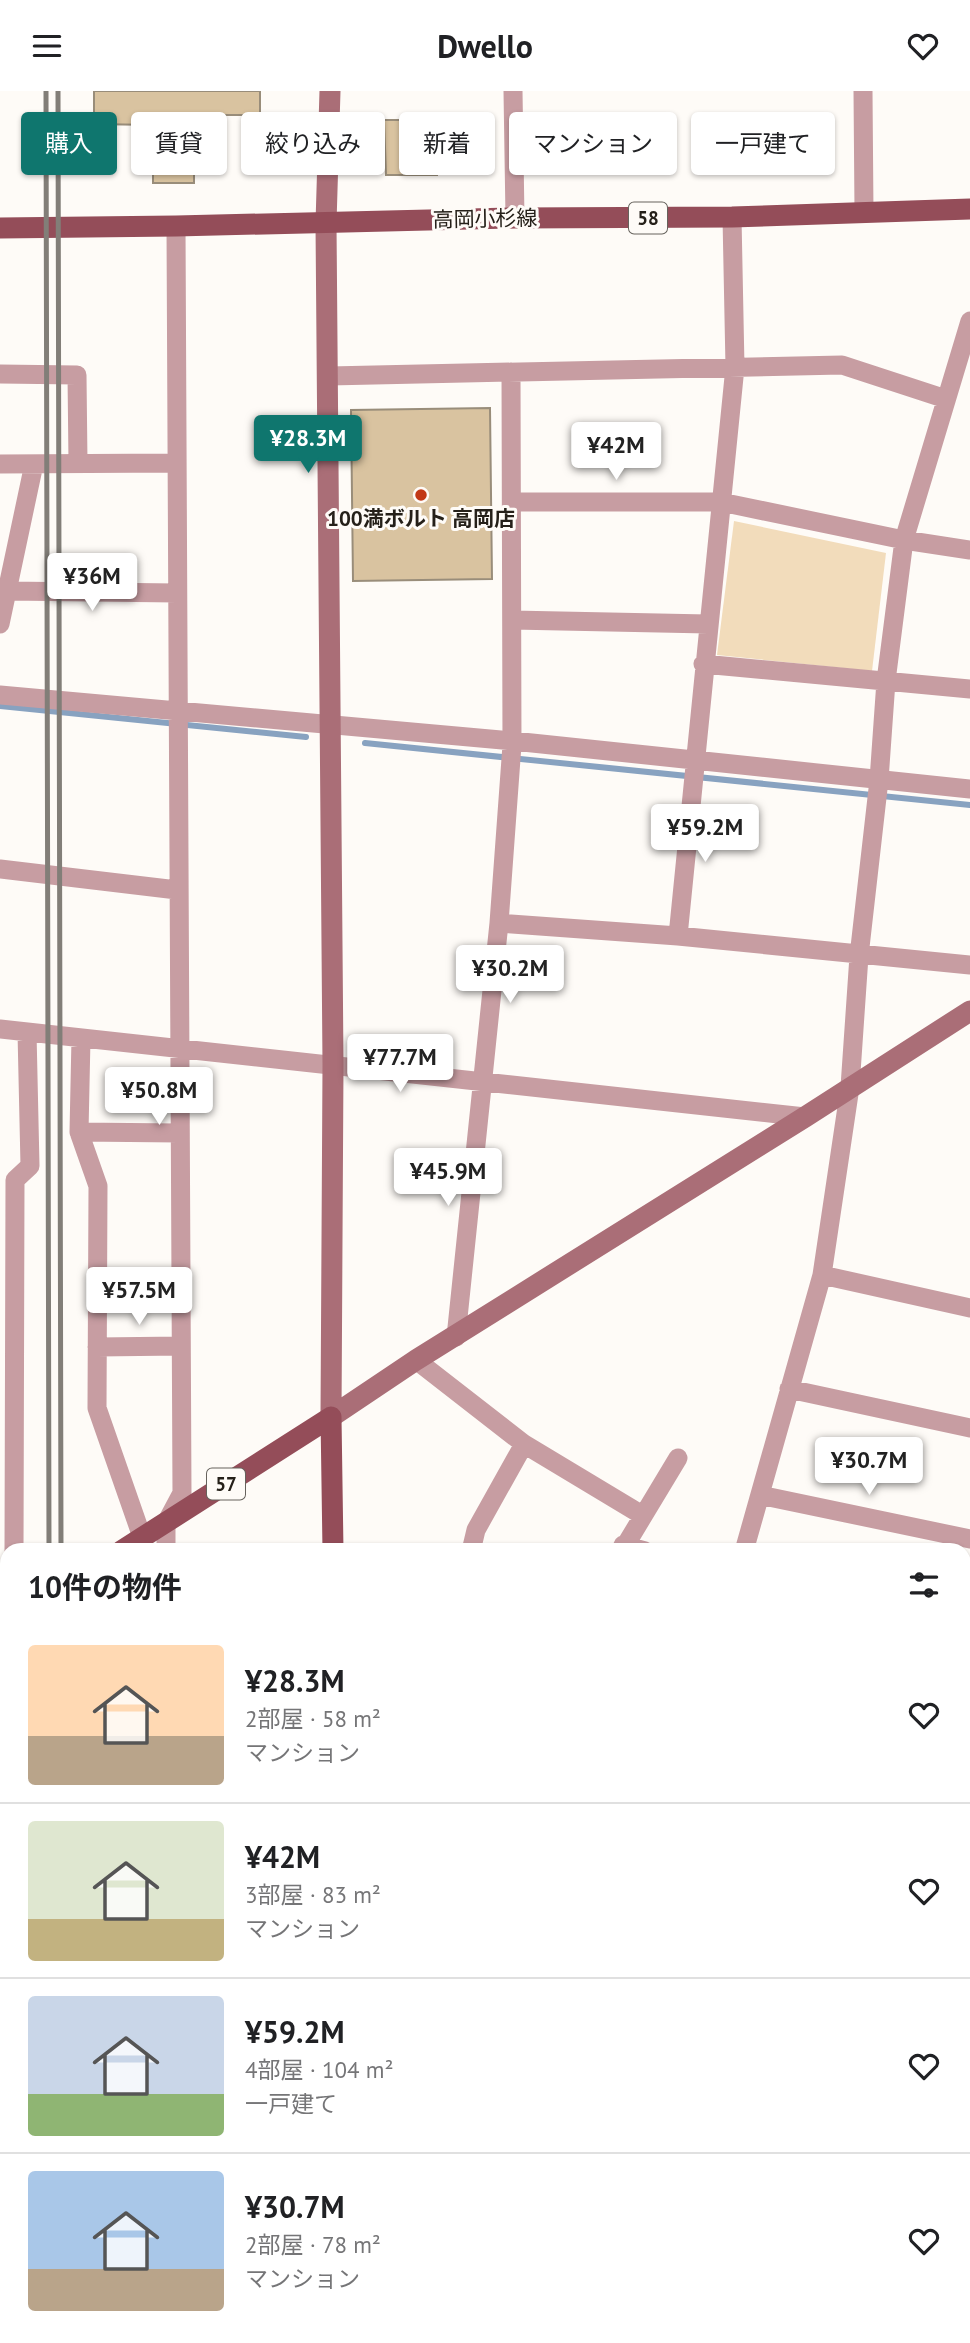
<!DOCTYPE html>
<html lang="ja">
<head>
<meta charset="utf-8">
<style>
	body { margin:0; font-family:"PT Sans","Noto Sans JP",sans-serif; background:#f2f2f2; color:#202124; height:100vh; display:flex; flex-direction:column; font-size:26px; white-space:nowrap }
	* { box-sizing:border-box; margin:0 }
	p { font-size:23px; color:#757577 }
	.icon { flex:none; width:38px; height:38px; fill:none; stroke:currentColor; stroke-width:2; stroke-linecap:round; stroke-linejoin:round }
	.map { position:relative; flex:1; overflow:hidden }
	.details { position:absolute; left:0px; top:1452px; width:971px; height:800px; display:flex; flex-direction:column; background:#fff; border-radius:21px 21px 0 0; box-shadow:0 2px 5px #0004 }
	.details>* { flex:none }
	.top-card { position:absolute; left:21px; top:21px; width:929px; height:63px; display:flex; gap:14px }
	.price { position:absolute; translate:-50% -60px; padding:0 16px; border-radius:7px; background:#fff; color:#222; font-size:23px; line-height:46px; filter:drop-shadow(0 2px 4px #0008) }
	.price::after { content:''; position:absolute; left:50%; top:42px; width:21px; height:16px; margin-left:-10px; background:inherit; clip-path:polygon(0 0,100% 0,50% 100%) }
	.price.selected { background:#0f766e; color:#fff }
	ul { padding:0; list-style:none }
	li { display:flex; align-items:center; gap:21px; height:175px; padding:0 28px }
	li+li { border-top:2px solid #e0e0e0 }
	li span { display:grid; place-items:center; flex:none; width:196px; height:140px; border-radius:7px; color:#555 }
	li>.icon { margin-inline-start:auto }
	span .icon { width:84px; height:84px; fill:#fffc; stroke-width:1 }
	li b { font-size:30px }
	h2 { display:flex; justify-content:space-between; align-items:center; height:84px; padding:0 28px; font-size:30px }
	.chip { padding:0 24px; border-radius:7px; background:#fff; box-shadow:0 2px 5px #0004; font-size:24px; line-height:63px }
	.chip.selected { background:#0f766e; color:#fff }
	header { display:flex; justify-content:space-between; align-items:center; height:91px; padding:0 28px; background:#fff; font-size:32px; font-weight:700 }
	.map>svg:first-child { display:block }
	.green { fill:#f2dcbb }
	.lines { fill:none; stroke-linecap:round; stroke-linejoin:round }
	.stream { stroke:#88a2c0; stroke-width:6 }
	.building { fill:#d9c3a0; stroke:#998d7a; stroke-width:2 }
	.street { stroke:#c79da2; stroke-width:19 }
	.secondary { stroke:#aa6e77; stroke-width:21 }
	.primary { stroke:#944d59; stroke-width:21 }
	.rail { stroke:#827e78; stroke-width:5 }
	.poi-dot { fill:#c23816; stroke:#fefbf7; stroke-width:2.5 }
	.labels { text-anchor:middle; stroke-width:6; stroke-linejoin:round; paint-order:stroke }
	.shield { fill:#fefbf7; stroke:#66625c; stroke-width:2 }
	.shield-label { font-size:19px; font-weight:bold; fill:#252019 }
	.street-label { font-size:21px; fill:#252019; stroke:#fefbf7 }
	.poi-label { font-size:21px; font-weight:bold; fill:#252019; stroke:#fefbf7 }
</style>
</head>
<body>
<header><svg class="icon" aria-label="menu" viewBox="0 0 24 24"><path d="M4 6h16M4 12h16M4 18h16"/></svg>Dwello<svg class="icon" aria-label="heart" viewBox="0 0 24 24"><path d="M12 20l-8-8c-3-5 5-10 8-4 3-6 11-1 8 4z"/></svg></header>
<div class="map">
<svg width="970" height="2252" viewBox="0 0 970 2252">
	<rect width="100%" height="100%" fill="#fefbf7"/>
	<!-- green -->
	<path class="green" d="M 734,430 L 886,462 L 872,580 L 717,564 Z"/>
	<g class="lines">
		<!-- stream -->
		<path class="stream" d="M 0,615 L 306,646
			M 365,652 L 970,714"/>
	</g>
	<!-- building -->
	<path class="building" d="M 94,0 L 260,0 L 260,24 L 194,24 L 194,92 L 153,92 L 153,34 L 94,33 Z
		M 384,29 L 437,29 L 437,84 L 386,84 Z
		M 490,317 L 492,488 L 353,490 L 351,319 Z"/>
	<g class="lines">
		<!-- street -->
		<path class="street" d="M 513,0 L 515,127
			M 863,0 L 864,121
			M 0,283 L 77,284 L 78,372
			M 329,285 L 842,274 L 946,308
			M 0,373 L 176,372
			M 512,411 L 721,411 L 904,449 L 970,459
			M 7,500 L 177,502
			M 512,529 L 708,533
			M 0,533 L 34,373
			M 703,573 L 970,598
			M 0,604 L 513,650 L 970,698
			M 0,778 L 177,799
			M 499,832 L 678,845 L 970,874
			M 678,845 L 735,276 L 732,126
			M 0,938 L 805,1026
			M 81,947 L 79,1041 L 98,1095 L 97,1317 L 142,1446
			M 79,1041 L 179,1042
			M 822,1184 L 970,1217
			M 456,1246 L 499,832 L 512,654 L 511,281
			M 97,1256 L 181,1255
			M 416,1269 L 524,1353 L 642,1424
			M 789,1298 L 970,1337
			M 760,1404 L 970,1448
			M 623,1454 L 645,1460
			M 14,1460 L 15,1089 L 30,1075 L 27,941
			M 166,1460 L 166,1432 L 182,1402 L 176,135
			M 471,1460 L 476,1439 L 524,1353
			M 622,1460 L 678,1367
			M 744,1460 L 822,1184 L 850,996 L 859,865 L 879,689 L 886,590 L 904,449 L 970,230
			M 964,1566 L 970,1567
			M 964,1711 L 970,1712
			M 0,1855 L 7,1854
			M 964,1857 L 970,1859
			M 964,1997 L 970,1998
			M 0,2180 L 7,2184
			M 124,2245 L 127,2252
			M 303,2245 L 317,2252
			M 5,2252 L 7,2211
			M 521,2252 L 523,2245"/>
		<!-- secondary -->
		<path class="secondary" d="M 330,0 L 326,132 L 333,974 L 331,1326
			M 331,1326 L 416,1269 L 805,1026 L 970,920
			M 964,2110 L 970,2083
			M 933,2252 L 935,2245"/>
		<!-- primary -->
		<path class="primary" d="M 0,137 L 176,135 L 515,127 L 732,126 L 970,118
			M 331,1326 L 333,1460
			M 121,1460 L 331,1326
			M 0,1534 L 7,1530
			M 611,2245 L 622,2252"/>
		<!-- rail -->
		<path class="rail" d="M 46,0 L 49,1460
			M 58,0 L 61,1460
			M 32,2252 L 32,2245
			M 45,2252 L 45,2245"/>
	</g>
	<!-- markers -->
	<circle class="poi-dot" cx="421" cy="404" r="7"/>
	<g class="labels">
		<!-- shield labels -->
		<g class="shield">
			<rect x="629" y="111.5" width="38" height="31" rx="5"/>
			<rect x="207" y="1377.5" width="38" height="31" rx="5"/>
		</g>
		<g class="shield-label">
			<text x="648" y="134">58</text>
			<text x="226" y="1400">57</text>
		</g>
		<!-- street labels -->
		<g class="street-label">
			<text transform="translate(485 128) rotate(-1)" y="7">高岡小杉線</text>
		</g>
		<!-- poi labels -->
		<g class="poi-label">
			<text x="421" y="435">100満ボルト 高岡店</text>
		</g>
	</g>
</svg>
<b class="price selected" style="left:308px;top:384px">¥28.3M</b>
<b class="price" style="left:616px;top:391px">¥42M</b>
<b class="price" style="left:92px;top:522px">¥36M</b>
<b class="price" style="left:705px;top:773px">¥59.2M</b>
<b class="price" style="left:510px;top:914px">¥30.2M</b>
<b class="price" style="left:400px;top:1003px">¥77.7M</b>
<b class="price" style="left:159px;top:1036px">¥50.8M</b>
<b class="price" style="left:448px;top:1117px">¥45.9M</b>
<b class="price" style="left:139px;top:1236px">¥57.5M</b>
<b class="price" style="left:869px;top:1406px">¥30.7M</b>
<div class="top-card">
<a class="chip selected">購入</a>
<a class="chip">賃貸</a>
<a class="chip">絞り込み</a>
<a class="chip">新着</a>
<a class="chip">マンション</a>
<a class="chip">一戸建て</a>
</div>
<section class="details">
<h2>10件の物件<svg class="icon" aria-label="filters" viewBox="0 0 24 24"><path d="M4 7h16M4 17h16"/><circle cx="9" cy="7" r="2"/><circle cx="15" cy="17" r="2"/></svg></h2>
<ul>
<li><span style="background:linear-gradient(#ffd9b3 65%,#b9a48a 0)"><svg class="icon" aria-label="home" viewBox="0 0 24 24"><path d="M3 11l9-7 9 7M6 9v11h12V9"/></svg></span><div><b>¥28.3M</b><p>2部屋 · 58 m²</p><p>マンション</p></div><svg class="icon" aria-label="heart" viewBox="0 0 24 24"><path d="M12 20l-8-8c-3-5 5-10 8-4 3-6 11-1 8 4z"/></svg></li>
<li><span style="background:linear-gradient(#dfe7d0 70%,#c2b280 0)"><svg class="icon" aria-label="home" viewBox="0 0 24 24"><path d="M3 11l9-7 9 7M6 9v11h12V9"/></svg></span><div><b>¥42M</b><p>3部屋 · 83 m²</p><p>マンション</p></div><svg class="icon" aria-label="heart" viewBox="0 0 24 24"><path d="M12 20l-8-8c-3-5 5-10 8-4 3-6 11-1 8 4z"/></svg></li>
<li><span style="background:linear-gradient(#c9d6e8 70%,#8fb573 0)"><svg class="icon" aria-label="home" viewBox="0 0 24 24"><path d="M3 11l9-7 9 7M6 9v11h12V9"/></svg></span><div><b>¥59.2M</b><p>4部屋 · 104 m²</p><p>一戸建て</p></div><svg class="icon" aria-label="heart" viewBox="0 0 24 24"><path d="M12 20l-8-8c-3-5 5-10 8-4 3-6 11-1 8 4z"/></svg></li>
<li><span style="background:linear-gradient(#a9c7e8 70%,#b9a48a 0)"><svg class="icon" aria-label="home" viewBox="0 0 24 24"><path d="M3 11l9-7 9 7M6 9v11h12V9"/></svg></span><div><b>¥30.7M</b><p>2部屋 · 78 m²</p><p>マンション</p></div><svg class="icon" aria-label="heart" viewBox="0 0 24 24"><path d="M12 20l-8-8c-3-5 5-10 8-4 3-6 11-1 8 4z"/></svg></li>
</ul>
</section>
</div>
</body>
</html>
